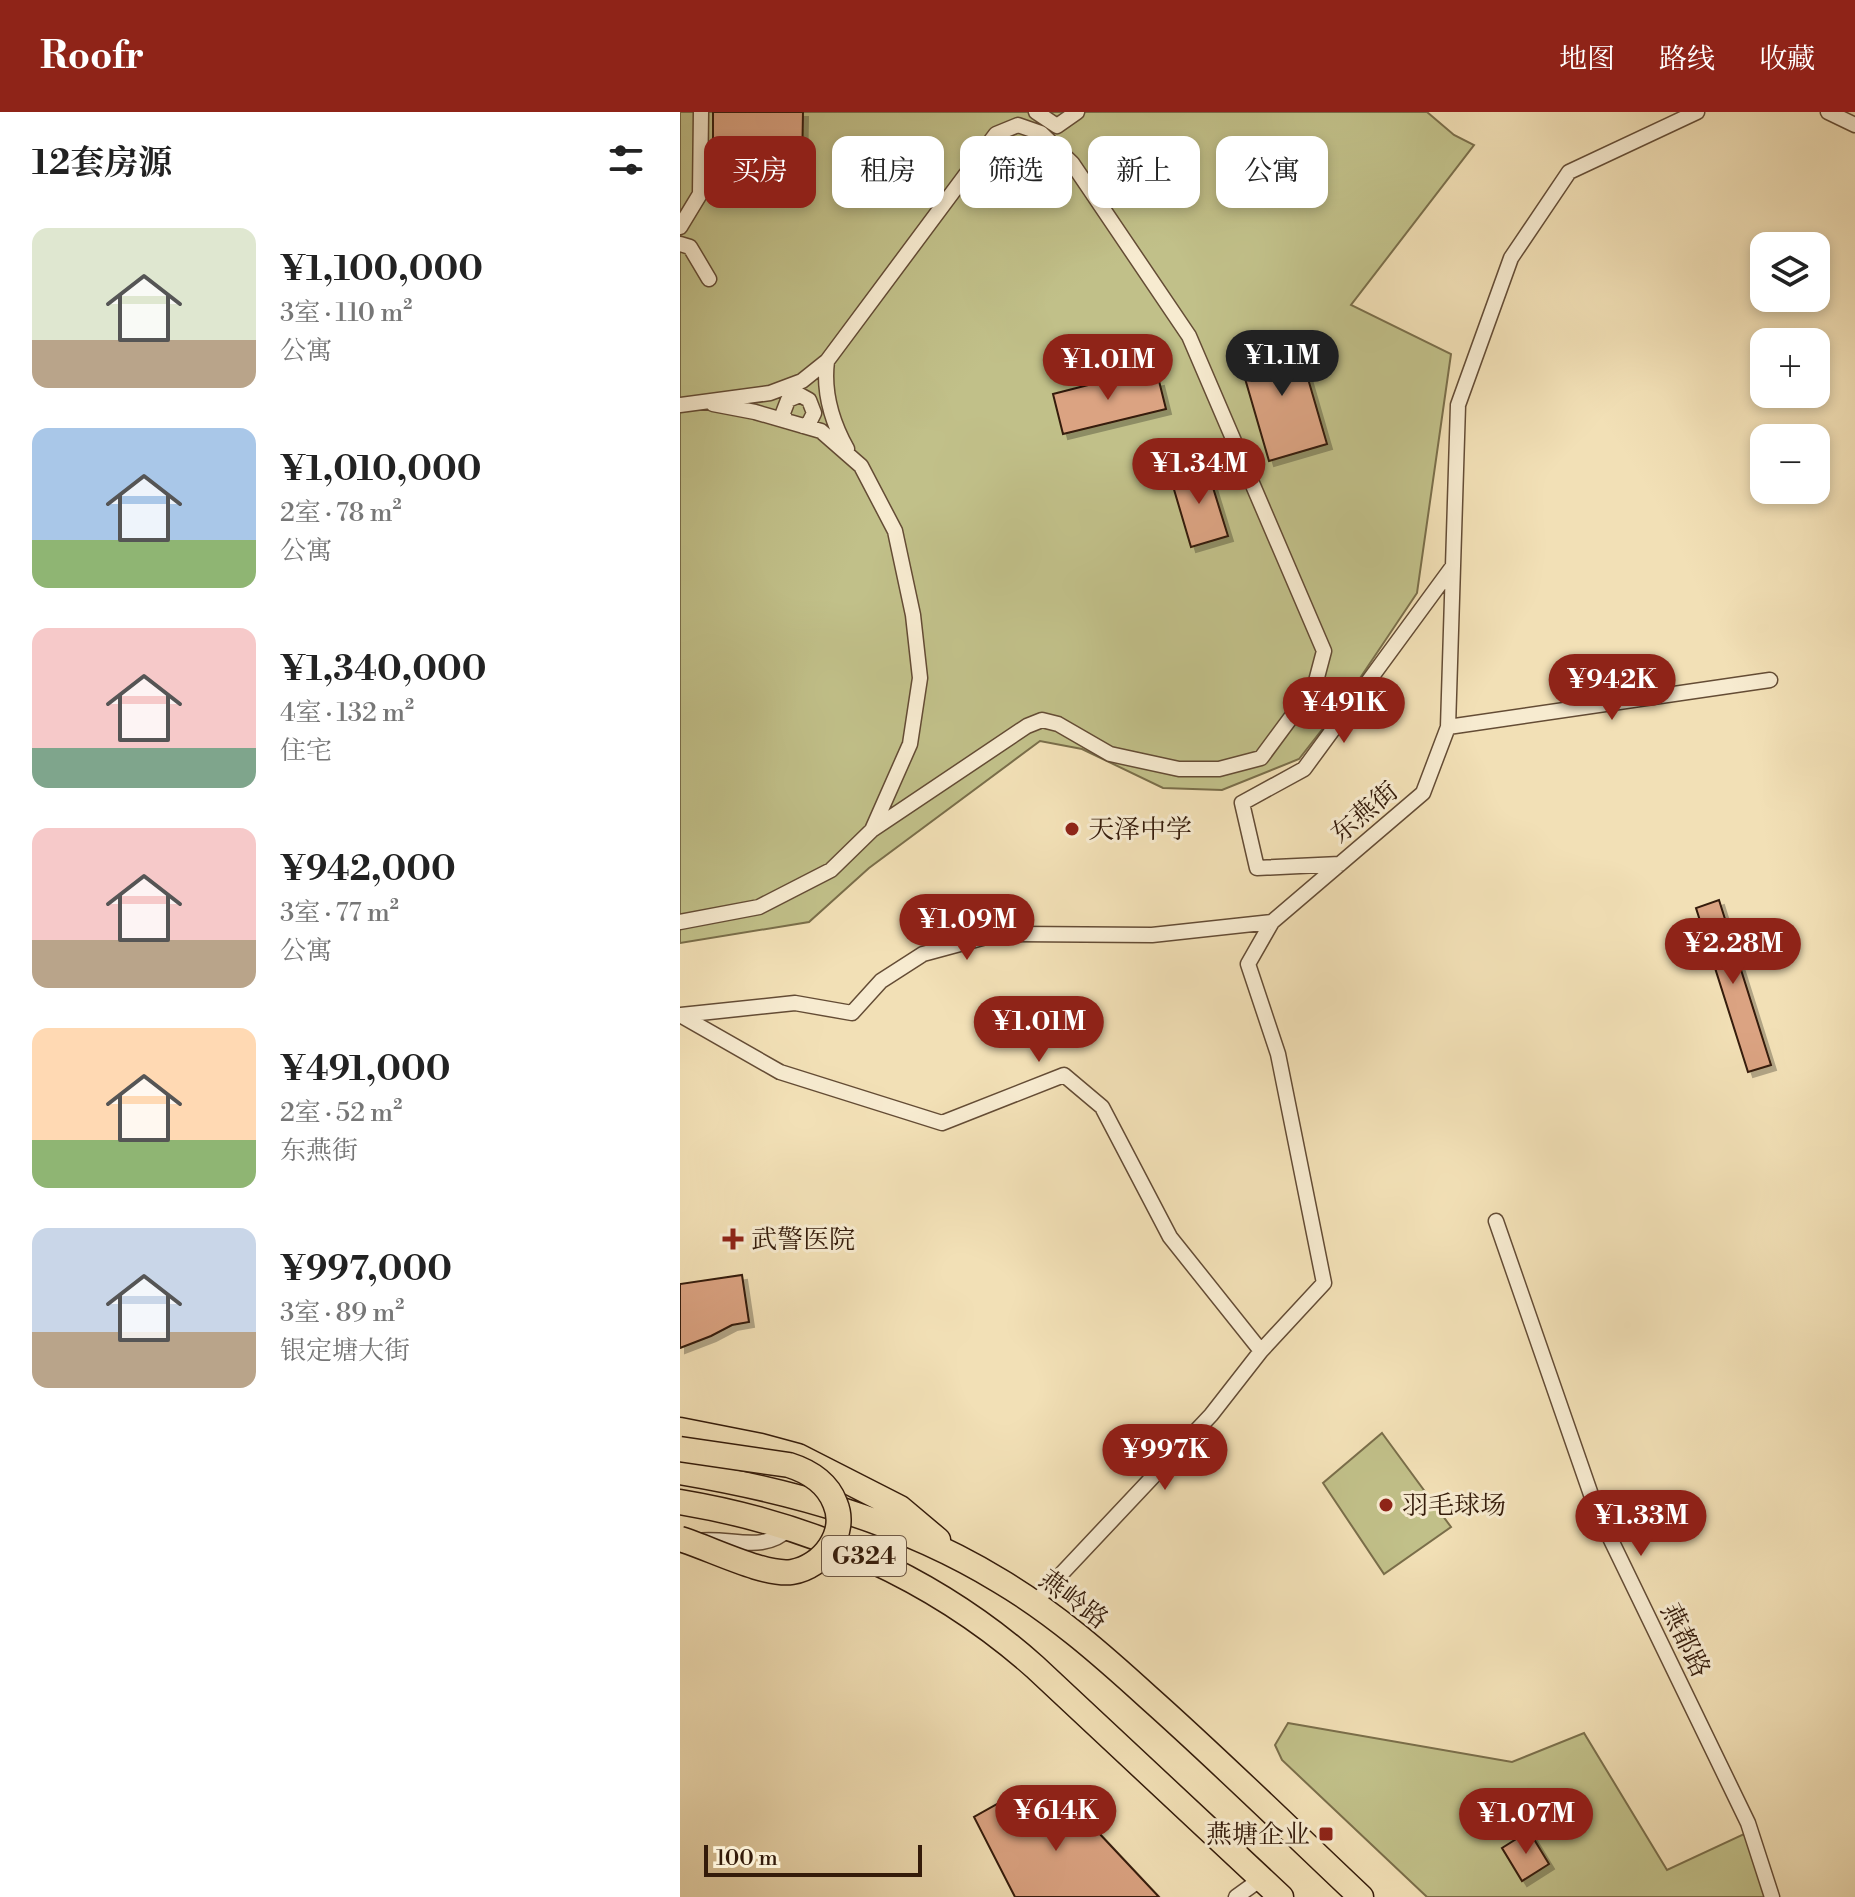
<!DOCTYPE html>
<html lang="zh">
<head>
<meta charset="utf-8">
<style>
	body { margin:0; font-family:"Libre Bodoni","Noto Serif SC",serif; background:#f6f6f6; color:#222; height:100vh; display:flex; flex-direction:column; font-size:30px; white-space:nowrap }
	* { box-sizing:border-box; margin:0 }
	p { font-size:26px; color:#767676 }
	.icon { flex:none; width:44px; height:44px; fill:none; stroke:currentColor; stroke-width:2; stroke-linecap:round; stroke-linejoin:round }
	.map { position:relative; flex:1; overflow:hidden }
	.sheet { display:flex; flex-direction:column; background:#fff; width:680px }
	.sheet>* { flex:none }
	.guide { position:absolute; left:24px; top:24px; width:760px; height:72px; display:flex; gap:16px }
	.fabs { position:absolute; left:1070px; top:120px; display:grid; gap:16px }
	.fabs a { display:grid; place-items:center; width:80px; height:80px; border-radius:16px; background:#fff; box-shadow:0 4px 12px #0003; font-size:40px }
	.scale { position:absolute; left:24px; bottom:20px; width:218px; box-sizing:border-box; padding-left:8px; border:4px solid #341b0a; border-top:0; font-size:22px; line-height:28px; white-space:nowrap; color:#341b0a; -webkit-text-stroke:6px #f7ebd0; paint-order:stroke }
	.price { position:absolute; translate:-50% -68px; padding:0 18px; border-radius:28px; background:#8f2418; color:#fff; font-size:26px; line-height:52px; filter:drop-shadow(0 2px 4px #0008) }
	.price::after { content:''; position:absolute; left:50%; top:48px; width:24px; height:18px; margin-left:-12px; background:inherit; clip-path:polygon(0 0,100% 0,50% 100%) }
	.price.active { background:#222; color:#fff }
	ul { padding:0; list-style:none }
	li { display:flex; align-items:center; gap:24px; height:200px; padding:0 32px }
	li span { display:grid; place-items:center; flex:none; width:224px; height:160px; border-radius:16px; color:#555 }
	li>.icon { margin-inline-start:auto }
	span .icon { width:96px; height:96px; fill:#fffc; stroke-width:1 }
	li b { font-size:34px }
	h2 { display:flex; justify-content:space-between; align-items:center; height:96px; padding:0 32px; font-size:34px }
	.tag { padding:0 28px; border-radius:16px; background:#fff; box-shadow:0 4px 12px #0003; font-size:28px; line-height:72px }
	.tag.active { background:#8f2418; color:#fff }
	header { display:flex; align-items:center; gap:48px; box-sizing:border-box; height:112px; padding:0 40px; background:#8f2418; color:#fff }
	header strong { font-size:38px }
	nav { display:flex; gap:44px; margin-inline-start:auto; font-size:28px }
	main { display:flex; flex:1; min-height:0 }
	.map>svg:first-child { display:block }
	.green { fill:#c1c089; stroke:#7a6e4a; stroke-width:2 }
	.building { fill:#dba382; stroke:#341b0a; stroke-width:2; filter:url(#shadow) }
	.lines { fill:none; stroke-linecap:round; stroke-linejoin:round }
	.minor-casing { stroke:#644c35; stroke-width:17 }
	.trunk-casing { stroke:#341b0a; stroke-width:27 }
	.minor { stroke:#f7ebd0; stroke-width:14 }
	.trunk { stroke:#f2e0b6; stroke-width:24 }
	.trunk-bridge-casing { stroke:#341b0a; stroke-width:27; stroke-linecap:butt }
	.trunk-bridge { stroke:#f2e0b6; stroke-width:24 }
	.poi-dot { fill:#8f2418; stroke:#f7ebd0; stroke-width:3 }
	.labels { text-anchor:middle; stroke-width:6; stroke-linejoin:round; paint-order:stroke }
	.shield { fill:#f7ebd0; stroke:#6e5945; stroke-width:2 }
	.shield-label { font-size:24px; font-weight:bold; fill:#341b0a }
	.street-label { font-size:26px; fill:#341b0a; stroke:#f7ebd0 }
	.poi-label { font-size:26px; fill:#341b0a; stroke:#f7ebd0; text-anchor:start }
</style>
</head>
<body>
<header>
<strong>Roofr</strong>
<nav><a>地图</a><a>路线</a><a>收藏</a></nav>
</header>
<main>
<section class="sheet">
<h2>12套房源<svg class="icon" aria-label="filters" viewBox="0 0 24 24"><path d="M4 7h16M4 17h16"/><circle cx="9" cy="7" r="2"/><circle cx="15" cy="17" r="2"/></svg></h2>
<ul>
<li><span style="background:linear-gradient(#dfe7d0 70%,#b9a48a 0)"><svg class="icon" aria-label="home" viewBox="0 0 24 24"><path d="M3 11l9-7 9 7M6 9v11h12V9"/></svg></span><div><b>¥1,100,000</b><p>3室 · 110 m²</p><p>公寓</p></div></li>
<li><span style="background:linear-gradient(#a9c7e8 70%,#8fb573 0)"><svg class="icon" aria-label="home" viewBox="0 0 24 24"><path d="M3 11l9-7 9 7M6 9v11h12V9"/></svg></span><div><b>¥1,010,000</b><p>2室 · 78 m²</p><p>公寓</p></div></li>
<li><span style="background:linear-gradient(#f6c9c9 75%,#7fa58c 0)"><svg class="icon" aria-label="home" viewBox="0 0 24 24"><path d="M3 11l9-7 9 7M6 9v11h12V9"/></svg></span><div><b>¥1,340,000</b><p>4室 · 132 m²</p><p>住宅</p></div></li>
<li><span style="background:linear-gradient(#f6c9c9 70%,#b9a48a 0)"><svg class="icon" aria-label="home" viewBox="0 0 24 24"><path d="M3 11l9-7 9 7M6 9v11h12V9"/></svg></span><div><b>¥942,000</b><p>3室 · 77 m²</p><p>公寓</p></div></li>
<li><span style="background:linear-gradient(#ffd9b3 70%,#8fb573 0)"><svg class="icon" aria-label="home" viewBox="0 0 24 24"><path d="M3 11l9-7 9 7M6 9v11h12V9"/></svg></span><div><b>¥491,000</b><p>2室 · 52 m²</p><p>东燕街</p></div></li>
<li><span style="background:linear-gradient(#c9d6e8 65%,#b9a48a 0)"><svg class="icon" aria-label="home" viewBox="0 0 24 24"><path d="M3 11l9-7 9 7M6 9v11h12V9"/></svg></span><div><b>¥997,000</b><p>3室 · 89 m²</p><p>银定塘大街</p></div></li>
</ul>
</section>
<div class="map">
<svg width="1175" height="1785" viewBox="0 0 1175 1785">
	<defs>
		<filter id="shadow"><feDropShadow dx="5" dy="5" stdDeviation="0" flood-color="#0004"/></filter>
	</defs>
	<rect width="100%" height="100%" fill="#f2e0b6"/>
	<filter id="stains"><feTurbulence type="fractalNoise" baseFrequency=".0025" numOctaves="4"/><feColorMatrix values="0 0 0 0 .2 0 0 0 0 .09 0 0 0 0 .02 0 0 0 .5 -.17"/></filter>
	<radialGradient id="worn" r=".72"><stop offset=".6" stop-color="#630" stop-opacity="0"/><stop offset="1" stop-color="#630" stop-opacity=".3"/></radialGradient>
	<!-- green -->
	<path class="green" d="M 0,0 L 747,0 L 774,23 L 794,33 L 671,193 L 771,242 L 737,481 L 666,587 L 619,647 L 542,678 L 483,676 L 402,637 L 360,629 L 189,756 L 129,810 L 0,831 Z
		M 702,1321 L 771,1415 L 704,1462 L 643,1371 Z
		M 608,1611 L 832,1650 L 904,1621 L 987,1758 L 1064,1722 L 1089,1785 L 747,1785 L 602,1648 L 595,1633 Z"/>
	<!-- building -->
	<path class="building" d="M 33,0 L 123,0 L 122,57 L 33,57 Z
		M 615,222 L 647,332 L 589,349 L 557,239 Z
		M 463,259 L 466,272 L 479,269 L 486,297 L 383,322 L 373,282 Z
		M 526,353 L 548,424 L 511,435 L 490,364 Z
		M 1039,788 L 1091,953 L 1068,960 L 1016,796 Z
		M 62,1163 L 69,1210 L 52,1213 L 31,1224 L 0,1236 L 0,1172 Z
		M 335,1682 L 350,1697 L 385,1685 L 479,1785 L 335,1785 L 294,1705 Z
		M 849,1719 L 869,1752 L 842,1769 L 822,1736 Z"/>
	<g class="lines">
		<defs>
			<path id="minor" d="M 356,0 L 377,14 L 397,0
				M 1148,0 L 1175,13
				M 0,115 L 20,82 L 21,0
				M 0,132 L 10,135 L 29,167
				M 147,249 C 143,280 152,310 167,337
				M 33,292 L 75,300 L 141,319 L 181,354 L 215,419 L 233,503 L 240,566 L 230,632 L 192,718
				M 0,293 L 90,281 L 122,269 L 147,249 L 316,22 L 338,13 L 361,21 L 392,51 L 509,224 L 644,539 L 635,573 L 581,646 L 539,657 L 499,657 L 430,642 L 378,612 L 362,608 L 347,614 L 192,718 L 151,758 L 79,795 L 0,810
				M 106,309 L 103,301 L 108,288 L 120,283 L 129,288 L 134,301 L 129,311 L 123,314
				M 768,615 L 1090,568
				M 660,752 L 577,756 L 562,691 L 624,657 L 773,454
				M 0,903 L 100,960 L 262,1011 L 384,963 L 422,995 L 490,1125 L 581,1239
				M 1,903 L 115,891 L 172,901 L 201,869 L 243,842 L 317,822 L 472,823 L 592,810
				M 816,1109 L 916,1397 L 1068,1711 L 1092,1785
				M 16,1429 C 51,1424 82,1443 110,1416
				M 354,1491 L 531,1303 L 581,1239 L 644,1171 L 598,942 L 568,852 L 592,810 L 743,681 L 768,615 L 778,293 L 831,146 L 889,60 L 1017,0
				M 556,1785 L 581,1767"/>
			<path id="trunk" d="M 0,1318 L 81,1334 L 118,1344 L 220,1396 L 258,1428
				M 0,1360 C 112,1379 222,1409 320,1469 C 374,1501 422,1543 468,1585 C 541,1650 610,1718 681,1785
				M 0,1390 C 132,1412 255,1466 355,1555 L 601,1785"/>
		</defs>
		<!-- minor casing -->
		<use href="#minor" class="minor-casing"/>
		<!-- trunk casing -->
		<use href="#trunk" class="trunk-casing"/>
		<!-- minor -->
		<use href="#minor" class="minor"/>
		<!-- trunk -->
		<use href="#trunk" class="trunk"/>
		<defs>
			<path id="trunk-bridge" d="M 0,1337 L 109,1353 C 128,1359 147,1370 155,1391 C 168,1421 143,1455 112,1460 C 84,1464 30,1436 0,1427"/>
		</defs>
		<!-- trunk-bridge casing -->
		<use href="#trunk-bridge" class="trunk-bridge-casing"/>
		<!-- trunk-bridge -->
		<use href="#trunk-bridge" class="trunk-bridge"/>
	</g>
	<!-- markers -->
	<g class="poi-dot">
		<circle cx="392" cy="717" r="8"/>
		<path d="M49 1115h8v8h8v8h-8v8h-8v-8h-8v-8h8z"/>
		<circle cx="706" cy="1393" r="8"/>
		<rect x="638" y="1714" width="16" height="16" rx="4"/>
	</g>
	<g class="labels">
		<!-- shield labels -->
		<rect class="shield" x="142" y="1424" width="84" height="40" rx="6"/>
		<g class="shield-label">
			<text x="184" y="1452">G324</text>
		</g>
		<!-- street labels -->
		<g class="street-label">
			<text transform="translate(684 700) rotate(-40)" y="9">东燕街</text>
			<text transform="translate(394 1487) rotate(37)" y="9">燕岭路</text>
			<text transform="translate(1006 1528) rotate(64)" y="9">燕都路</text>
		</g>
		<!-- poi labels -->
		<g class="poi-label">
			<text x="408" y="726">天泽中学</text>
			<text x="71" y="1136">武警医院</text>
			<text x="722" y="1402">羽毛球场</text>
			<text x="630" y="1731" text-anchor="end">燕塘企业</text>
		</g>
	</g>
	<rect width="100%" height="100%" filter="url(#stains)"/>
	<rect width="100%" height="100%" fill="url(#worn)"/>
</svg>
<div class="fabs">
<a><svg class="icon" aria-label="layers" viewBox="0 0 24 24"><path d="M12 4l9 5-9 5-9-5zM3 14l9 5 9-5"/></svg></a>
<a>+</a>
<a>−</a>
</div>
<div class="scale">100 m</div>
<b class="price active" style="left:602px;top:286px">¥1.1M</b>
<b class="price" style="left:428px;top:290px">¥1.01M</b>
<b class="price" style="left:519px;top:394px">¥1.34M</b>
<b class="price" style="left:932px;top:610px">¥942K</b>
<b class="price" style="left:664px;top:633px">¥491K</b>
<b class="price" style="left:287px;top:850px">¥1.09M</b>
<b class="price" style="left:1053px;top:874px">¥2.28M</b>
<b class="price" style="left:359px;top:952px">¥1.01M</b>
<b class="price" style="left:485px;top:1380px">¥997K</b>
<b class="price" style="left:961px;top:1446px">¥1.33M</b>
<b class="price" style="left:376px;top:1741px">¥614K</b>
<b class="price" style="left:846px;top:1744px">¥1.07M</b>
<div class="guide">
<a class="tag active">买房</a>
<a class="tag">租房</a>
<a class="tag">筛选</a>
<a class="tag">新上</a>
<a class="tag">公寓</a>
</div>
</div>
</main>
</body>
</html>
